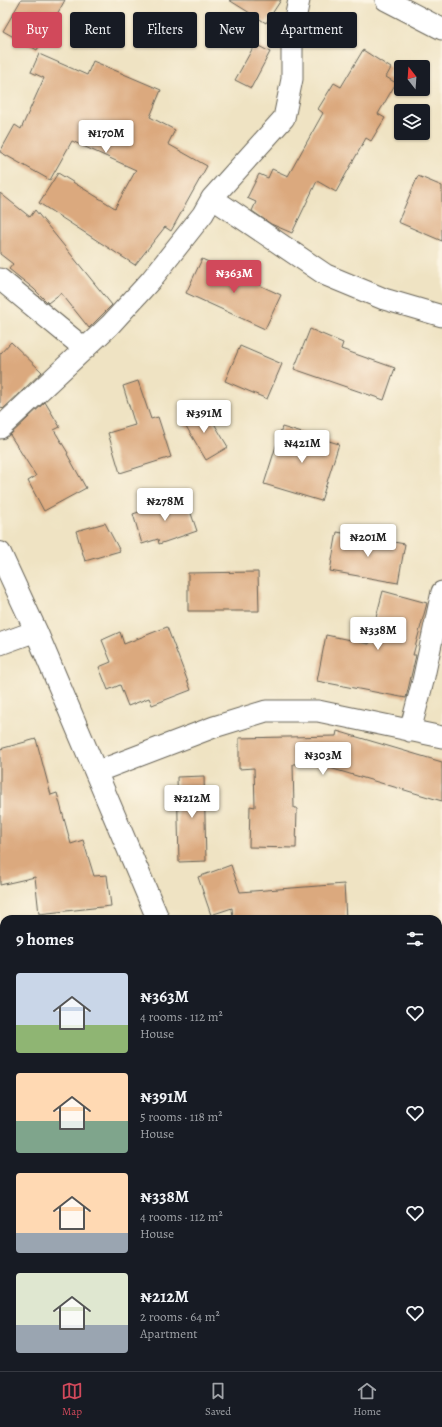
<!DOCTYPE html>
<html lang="en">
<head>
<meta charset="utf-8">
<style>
	body { margin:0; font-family:Alegreya,serif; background:#242831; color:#f1f3f6; height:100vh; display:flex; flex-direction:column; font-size:15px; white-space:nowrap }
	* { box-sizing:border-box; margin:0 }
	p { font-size:13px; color:#9ea1a6 }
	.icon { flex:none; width:22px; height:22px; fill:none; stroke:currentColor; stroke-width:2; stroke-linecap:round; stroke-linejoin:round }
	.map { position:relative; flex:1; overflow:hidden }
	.details { position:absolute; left:0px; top:915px; width:442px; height:456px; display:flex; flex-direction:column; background:#171b24; border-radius:12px 12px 0 0; box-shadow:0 1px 3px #0004 }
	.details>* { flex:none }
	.banner { position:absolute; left:12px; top:12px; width:418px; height:36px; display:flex; gap:8px }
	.needle { width:26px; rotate:343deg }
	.fabs { position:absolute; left:394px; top:60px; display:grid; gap:8px }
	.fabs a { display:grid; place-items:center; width:36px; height:36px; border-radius:4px; background:#171b24; box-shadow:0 1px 3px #0004; font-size:20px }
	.price { position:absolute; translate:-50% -34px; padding:0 9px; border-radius:4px; background:#fff; color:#222; font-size:13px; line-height:26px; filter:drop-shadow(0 1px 2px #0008) }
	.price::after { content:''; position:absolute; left:50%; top:24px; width:12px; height:9px; margin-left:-6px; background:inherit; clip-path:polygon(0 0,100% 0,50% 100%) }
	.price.on { background:#d1495b; color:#fff }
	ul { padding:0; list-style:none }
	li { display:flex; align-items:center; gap:12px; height:100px; padding:0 16px }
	li span { display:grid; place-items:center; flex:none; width:112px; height:80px; border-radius:4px; color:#555 }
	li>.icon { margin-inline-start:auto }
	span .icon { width:48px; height:48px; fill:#fffc; stroke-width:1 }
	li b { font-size:17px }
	h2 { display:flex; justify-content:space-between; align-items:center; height:48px; padding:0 16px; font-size:17px }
	.pill { padding:0 14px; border-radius:4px; background:#171b24; box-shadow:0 1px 3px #0004; font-size:14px; line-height:36px }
	.pill.on { background:#d1495b; color:#fff }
	.tabs { display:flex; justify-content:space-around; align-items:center; height:56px; border-top:1px solid #363941; background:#171b24; font-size:11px; color:#9ea1a6 }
	.tabs a { display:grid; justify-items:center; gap:2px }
	.tabs .on { color:#d1495b }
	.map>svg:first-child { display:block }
	.building { fill:#dba97e }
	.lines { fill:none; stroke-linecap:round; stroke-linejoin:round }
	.minor-casing { stroke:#666256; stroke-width:23 }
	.tertiary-casing { stroke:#666256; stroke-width:24 }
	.minor { stroke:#fff; stroke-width:21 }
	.tertiary { stroke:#fff; stroke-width:22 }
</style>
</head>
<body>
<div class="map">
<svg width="442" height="1371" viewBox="0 0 442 1371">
	<rect width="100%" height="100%" fill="#fcf5e5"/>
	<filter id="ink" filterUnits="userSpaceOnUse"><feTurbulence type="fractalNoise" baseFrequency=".025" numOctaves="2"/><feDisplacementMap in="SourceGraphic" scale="8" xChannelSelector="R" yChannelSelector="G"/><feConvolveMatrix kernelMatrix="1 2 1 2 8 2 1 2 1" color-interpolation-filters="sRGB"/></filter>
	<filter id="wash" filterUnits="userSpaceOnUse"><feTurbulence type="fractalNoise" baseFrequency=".012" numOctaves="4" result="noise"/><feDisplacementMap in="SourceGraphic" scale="16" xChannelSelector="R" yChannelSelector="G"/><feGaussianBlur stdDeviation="0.9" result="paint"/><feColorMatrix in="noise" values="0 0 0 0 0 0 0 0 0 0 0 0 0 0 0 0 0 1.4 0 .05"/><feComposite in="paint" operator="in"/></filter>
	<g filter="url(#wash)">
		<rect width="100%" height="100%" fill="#efe3c3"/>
		<g id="blocks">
			<!-- building -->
			<path class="building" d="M 21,0 L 65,0 L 37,50 L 3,31 Z
				M 229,0 L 281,0 L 266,23 Z
				M 255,44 L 270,52 L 251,88 L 235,80 Z
				M 363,50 L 391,68 L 386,77 L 396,83 L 378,114 L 385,118 L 371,141 L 366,138 L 336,192 L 317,181 L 292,233 L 271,224 L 252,211 L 256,202 L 247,198 L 259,174 L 268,178 L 272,169 L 288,176 L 323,113 L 318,109 L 334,83 L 341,87 Z
				M 39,54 L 87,75 L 93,61 L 161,90 L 150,117 L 175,130 L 168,144 L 207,166 L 171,231 L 165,227 L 135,265 L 39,203 L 58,173 L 115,208 L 136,170 L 72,141 L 50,180 L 0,152 L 15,125 L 21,129 L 44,78 L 31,72 Z
				M 418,176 L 442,186 L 442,241 L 398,222 Z
				M 0,193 L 30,217 L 35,210 L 112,305 L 89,328 L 61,293 L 48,303 L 34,289 L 9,269 L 13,264 L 0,254 Z
				M 202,259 L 281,295 L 265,329 L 186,293 Z
				M 310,329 L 343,343 L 341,349 L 395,368 L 384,400 L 294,369 Z
				M 11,342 L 42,372 L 3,409 L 0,406 L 0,354 Z
				M 240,346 L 282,364 L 267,399 L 225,381 Z
				M 138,381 L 151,419 L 158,417 L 171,457 L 120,473 L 108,433 L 135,425 L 123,386 Z
				M 45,402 L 60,427 L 54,430 L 68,453 L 67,454 L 86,488 L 44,511 L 28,481 L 36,476 L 10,435 Z
				M 199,408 L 206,423 L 212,420 L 228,447 L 206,460 L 180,416 Z
				M 282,427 L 339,444 L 321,501 L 264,484 Z
				M 185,496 L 197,531 L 159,544 L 158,539 L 142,544 L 133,514 Z
				M 105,523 L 120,551 L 85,561 L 76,531 Z
				M 337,532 L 405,544 L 398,583 L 330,571 Z
				M 258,572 L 259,611 L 188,611 L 188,573 Z
				M 383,591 L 427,603 L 413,655 L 416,655 L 406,698 L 317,681 L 326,635 L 369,644 Z
				M 167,627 L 191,690 L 152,705 L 149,698 L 128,706 L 120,685 L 108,690 L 99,667 L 111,662 L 102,640 L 120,632 L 124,644 Z
				M 337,731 L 442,762 L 442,801 L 316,764 L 293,764 L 294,808 L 297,808 L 296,848 L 249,847 L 250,806 L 255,807 L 254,768 L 239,769 L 239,738 L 336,736 Z
				M 36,739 L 51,795 L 57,793 L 71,844 L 83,840 L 94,876 L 107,875 L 111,906 L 39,914 L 35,877 L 0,885 L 0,749 Z
				M 204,776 L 206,861 L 179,862 L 177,777 Z
				M 231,865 L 240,892 L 344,884 L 346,919 L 233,919 L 232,908 L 211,915 L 198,877 Z"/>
		</g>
	</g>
	<g filter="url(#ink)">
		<use href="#blocks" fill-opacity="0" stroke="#666256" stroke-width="1"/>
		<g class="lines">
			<defs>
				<path id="minor" d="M 386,0 L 442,29
					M 212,198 L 326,275 L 384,299 L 442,316
					M 0,279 L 85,349
					M 0,428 L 110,325 L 151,280 L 203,214 L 212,198 L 284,118 L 292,79 L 292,33 L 299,0
					M 0,644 L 36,631
					M 410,731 L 423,681 L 442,592
					M 96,772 L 214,727 L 266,711 L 318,711 L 442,737
					M 0,1026 L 4,1027
					M 438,1208 L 442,1210"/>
				<path id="tertiary" d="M 0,553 L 36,631 L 158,919
					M 350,1367 L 352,1371"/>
			</defs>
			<!-- minor casing -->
			<use href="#minor" class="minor-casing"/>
			<!-- tertiary casing -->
			<use href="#tertiary" class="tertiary-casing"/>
			<!-- minor -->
			<use href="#minor" class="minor"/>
			<!-- tertiary -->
			<use href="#tertiary" class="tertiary"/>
		</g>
	</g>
</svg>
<div class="fabs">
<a><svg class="needle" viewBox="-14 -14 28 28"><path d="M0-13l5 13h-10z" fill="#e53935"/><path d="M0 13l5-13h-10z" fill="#9ea1a6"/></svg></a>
<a><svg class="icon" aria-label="layers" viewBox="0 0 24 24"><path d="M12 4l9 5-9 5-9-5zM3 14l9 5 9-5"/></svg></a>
</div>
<b class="price" style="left:106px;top:154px">₦170M</b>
<b class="price on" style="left:234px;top:294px">₦363M</b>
<b class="price" style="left:204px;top:434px">₦391M</b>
<b class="price" style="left:302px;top:464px">₦421M</b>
<b class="price" style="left:165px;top:522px">₦278M</b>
<b class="price" style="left:368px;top:558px">₦201M</b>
<b class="price" style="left:378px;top:651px">₦338M</b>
<b class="price" style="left:323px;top:776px">₦303M</b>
<b class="price" style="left:192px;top:819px">₦212M</b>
<div class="banner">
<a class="pill on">Buy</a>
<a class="pill">Rent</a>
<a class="pill">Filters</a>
<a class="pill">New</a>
<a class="pill">Apartment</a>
</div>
<section class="details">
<h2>9 homes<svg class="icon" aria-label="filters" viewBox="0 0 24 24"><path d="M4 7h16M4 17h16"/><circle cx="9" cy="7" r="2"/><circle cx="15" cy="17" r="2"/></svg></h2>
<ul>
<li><span style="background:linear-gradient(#c9d6e8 65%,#8fb573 0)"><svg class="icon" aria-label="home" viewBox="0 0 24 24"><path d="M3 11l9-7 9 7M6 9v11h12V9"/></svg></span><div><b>₦363M</b><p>4 rooms · 112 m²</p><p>House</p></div><svg class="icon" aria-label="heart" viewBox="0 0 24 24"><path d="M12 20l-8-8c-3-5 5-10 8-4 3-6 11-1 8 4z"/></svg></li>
<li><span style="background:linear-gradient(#ffd9b3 60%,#7fa58c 0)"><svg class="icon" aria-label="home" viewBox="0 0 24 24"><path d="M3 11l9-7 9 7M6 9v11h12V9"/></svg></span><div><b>₦391M</b><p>5 rooms · 118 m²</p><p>House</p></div><svg class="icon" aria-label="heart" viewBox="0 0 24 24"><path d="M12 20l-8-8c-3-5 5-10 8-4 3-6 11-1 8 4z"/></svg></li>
<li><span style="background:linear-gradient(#ffd9b3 75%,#9aa5b1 0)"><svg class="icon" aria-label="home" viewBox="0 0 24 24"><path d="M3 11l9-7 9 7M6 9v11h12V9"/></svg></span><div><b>₦338M</b><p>4 rooms · 112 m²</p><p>House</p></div><svg class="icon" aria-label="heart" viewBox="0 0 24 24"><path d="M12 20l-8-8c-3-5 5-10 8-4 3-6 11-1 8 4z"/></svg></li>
<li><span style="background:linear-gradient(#dfe7d0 65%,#9aa5b1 0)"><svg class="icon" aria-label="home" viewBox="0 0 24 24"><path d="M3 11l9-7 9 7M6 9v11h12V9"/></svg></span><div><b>₦212M</b><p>2 rooms · 64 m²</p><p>Apartment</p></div><svg class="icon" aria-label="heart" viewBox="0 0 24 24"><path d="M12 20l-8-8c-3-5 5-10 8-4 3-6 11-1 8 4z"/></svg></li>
</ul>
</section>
</div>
<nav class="tabs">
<a class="on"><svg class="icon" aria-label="map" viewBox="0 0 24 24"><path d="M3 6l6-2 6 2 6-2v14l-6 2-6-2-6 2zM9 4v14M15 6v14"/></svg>Map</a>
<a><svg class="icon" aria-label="saved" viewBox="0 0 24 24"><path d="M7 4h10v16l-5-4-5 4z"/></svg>Saved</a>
<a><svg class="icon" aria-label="home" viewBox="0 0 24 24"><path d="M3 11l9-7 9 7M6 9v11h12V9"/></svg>Home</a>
</nav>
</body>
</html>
